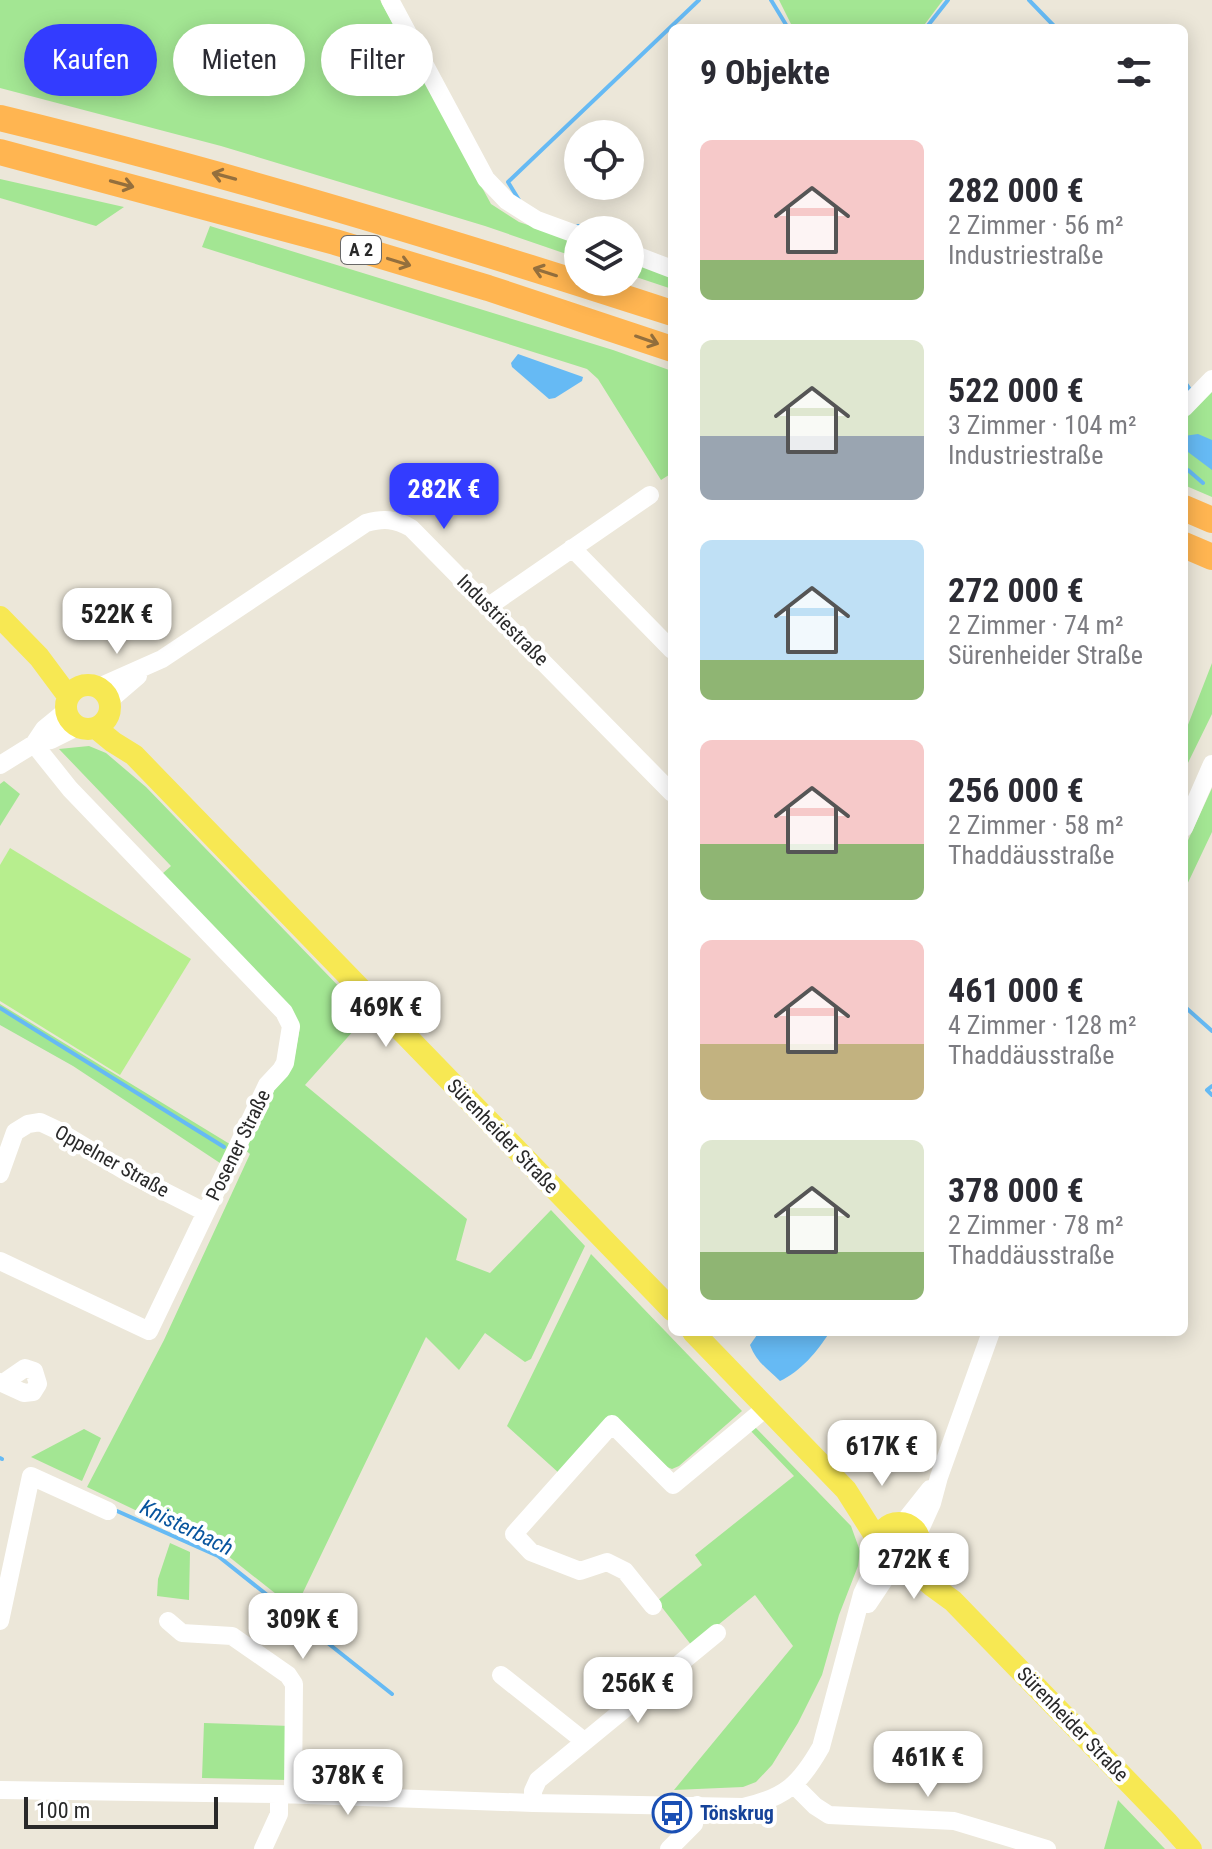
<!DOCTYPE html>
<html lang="de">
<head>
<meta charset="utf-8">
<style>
	body { margin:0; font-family:"Roboto Condensed",sans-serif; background:#f2f2f3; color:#2b2b33; height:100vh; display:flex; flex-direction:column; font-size:30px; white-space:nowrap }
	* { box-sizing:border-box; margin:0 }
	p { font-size:26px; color:#7c7c81 }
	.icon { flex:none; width:44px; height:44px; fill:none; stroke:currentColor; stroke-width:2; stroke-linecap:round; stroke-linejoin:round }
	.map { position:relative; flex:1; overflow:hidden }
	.details { position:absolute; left:668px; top:24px; width:520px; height:1312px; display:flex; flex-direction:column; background:#fff; border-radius:12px; box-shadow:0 4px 20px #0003 }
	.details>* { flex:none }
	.banner { position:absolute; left:24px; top:24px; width:524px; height:72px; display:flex; gap:16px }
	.controls { position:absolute; left:564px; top:120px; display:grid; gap:16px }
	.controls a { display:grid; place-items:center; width:80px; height:80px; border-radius:50%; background:#fff; box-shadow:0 4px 20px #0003; font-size:40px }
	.scale { position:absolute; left:24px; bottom:20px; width:194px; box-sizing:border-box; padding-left:8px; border:4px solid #292929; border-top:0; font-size:22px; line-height:28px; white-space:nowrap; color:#292929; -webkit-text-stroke:6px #fff; paint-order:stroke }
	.price { position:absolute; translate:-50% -68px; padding:0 18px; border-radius:16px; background:#fff; color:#222; font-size:26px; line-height:52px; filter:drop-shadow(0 2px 4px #0008) }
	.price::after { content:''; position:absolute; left:50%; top:48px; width:24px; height:18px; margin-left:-12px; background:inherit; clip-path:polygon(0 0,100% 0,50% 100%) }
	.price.current { background:#333cff; color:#fff }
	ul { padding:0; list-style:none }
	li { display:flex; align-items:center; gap:24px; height:200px; padding:0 32px }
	li span { display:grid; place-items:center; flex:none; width:224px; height:160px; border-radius:12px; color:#555 }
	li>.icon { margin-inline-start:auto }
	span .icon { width:96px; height:96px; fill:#fffc; stroke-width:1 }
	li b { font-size:34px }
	h2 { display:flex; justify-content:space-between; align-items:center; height:96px; padding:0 32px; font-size:34px }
	.tag { padding:0 28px; border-radius:36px; background:#fff; box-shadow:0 4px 20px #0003; font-size:28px; line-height:72px }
	.tag.current { background:#333cff; color:#fff }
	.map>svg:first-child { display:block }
	.green { fill:#a3e693 }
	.pitch { fill:#b7ee8e }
	.water { fill:#66baf4 }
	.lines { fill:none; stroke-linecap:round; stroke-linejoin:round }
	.stream { stroke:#66baf4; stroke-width:4 }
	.minor { stroke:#fff; stroke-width:18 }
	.major { stroke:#f7e853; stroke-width:22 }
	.highway { stroke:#ffb551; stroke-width:26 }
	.oneway { stroke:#946f3d }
	.labels { text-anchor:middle; stroke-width:8; stroke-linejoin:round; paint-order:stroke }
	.shield { fill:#fff; stroke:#696969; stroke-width:2 }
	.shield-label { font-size:18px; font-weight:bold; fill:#292929 }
	.street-label { font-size:20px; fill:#292929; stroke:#fff }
	.transit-label { font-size:20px; font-weight:bold; fill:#164399; stroke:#fff; text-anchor:start }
	.water-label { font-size:22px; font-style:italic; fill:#07549e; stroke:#fff }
</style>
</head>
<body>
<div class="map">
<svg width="1212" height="1849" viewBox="0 0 1212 1849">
	<rect width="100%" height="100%" fill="#ece7d9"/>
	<!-- green -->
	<path class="green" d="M 0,0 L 380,0 L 491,204 L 519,222 L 578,242 L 578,258 L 485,226 L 221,146 L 0,88 Z
		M 779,0 L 943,0 L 922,28 L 793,28 Z
		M 0,179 L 124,207 L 96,226 L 0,198 Z
		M 210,226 L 613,350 L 672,371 L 672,473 L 661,480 L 598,379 L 587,369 L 202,247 Z
		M 630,261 L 672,275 L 672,289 L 630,275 Z
		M 1212,388 L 1212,497 L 1184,485 L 1184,414 Z
		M 1212,663 L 1212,714 L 1184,771 L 1184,735 Z
		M 89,746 L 106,753 L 146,787 L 349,997 L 354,1011 L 363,1020 L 305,1085 L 467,1219 L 456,1260 L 490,1273 L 551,1210 L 585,1246 L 531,1359 L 525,1362 L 485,1333 L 459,1370 L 426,1337 L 295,1609 L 223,1552 L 87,1487 L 164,1340 L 250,1154 L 243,1148 L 273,1089 L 293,1066 L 300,1027 L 288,1005 L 162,874 L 171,866 L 59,749 Z
		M 4,781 L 20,794 L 0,826 L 0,784 Z
		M 1212,788 L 1212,832 L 1184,891 L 1184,849 Z
		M 0,1004 L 233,1146 L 223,1165 L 73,1066 L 0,1025 Z
		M 591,1254 L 742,1411 L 679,1466 L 672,1469 L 667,1467 L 613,1416 L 560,1474 L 507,1426 Z
		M 753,1425 L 851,1526 L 860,1551 L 858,1566 L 839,1615 L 822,1675 L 798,1723 L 772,1765 L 756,1782 L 743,1787 L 674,1790 L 793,1646 L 755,1595 L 692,1646 L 657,1601 L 702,1565 L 695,1555 L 794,1476 L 749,1429 Z
		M 84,1429 L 101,1438 L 82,1481 L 31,1457 Z
		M 170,1543 L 190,1552 L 189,1600 L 157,1596 L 158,1579 Z
		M 204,1723 L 290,1726 L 289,1780 L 202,1778 Z
		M 1118,1800 L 1165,1849 L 1104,1849 Z"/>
	<!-- pitch -->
	<path class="pitch" d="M 10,848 L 191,959 L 120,1075 L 0,1001 L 0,865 Z"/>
	<!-- water -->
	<path class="water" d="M 518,354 L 583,377 L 582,381 L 555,398 L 549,399 L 512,367 L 511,363 Z
		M 1198,434 L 1212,440 L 1212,470 L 1184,449 L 1184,436 Z
		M 759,1332 L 829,1332 L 829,1333 C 818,1351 800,1372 780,1381 C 767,1368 757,1363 750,1345 Z"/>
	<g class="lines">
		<!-- stream -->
		<path class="stream" d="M 771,0 L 788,28
			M 1029,0 L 1056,28
			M 926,28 L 948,0
			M 1184,41 L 1186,39
			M 519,200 L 508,182 L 699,0
			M 578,226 L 590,230
			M 1184,381 L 1191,391
			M 1184,470 L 1188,470 L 1203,483
			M 1184,1006 L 1212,1031
			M 0,1008 L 224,1147
			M 1212,1086 L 1207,1090 L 1212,1095
			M 0,1458 L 2,1459
			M 117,1511 L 218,1556 L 392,1694"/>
		<!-- minor -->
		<path class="minor" d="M 390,0 L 486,179 L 507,201 L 537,220 L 578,235
			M 630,253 L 672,269
			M 1184,408 L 1212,379
			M 572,548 L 672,650
			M 489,606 L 650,495
			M 99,687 L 162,659 L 366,523 C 384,518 395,519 411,528 L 672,793
			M 110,700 L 138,676
			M 36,742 L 51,740 L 77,727
			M 0,765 L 34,744 L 44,729 L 66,711
			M 1184,828 L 1212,764
			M 0,1174 L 15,1132 L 28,1124 L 40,1122 L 57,1130 L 130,1174 L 205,1212
			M 0,1261 L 149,1331 L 267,1085 L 281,1070 L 285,1063 L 291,1026 L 284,1012 L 70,789 L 34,744
			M 0,1382 L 24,1393 L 33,1392 L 38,1384 L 34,1371 L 25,1368 L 3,1383
			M 903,1523 L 930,1489
			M 918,1534 L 932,1503 L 939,1477 L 991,1332
			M 868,1604 L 894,1565
			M 653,1606 L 625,1571 L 607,1562 L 580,1571 L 531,1552 L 514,1534 L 612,1424 L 673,1485 L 767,1407
			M 0,1621 L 31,1476 L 108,1511
			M 168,1621 L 182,1633 L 232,1636 L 288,1675 L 294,1684 L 293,1794
			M 501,1675 L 584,1741
			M 794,1785 L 815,1806 L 829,1815 L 954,1821 L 1047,1849
			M 0,1790 L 279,1794 L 533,1803 L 743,1807 C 785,1798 800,1784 821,1747 L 862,1594 L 880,1555
			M 533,1803 L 533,1791 L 538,1780 L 717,1633
			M 263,1849 L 279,1814 L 279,1794
			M 669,1849 L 694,1824 L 697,1805"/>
		<!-- major -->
		<path class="major" d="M 0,617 L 39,657 L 68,696
			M66 707a22 22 0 1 1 44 0a22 22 0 1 1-44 0Z
			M 96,728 L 113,742 L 134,755 L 672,1310
			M 693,1332 L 846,1490 L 877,1539
			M878 1544a21 21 0 1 1 42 0a21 21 0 1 1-42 0Z
			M 907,1564 L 931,1585 L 953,1601 L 1168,1823 L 1191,1849"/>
		<!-- highway -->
		<path class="highway" d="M 0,118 C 227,173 450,241 672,313
			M 0,152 L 335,242 L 488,288 L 672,349
			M 1184,508 L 1212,520
			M 1184,545 L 1212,557"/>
	</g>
	<!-- one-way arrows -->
	<defs><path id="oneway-shaft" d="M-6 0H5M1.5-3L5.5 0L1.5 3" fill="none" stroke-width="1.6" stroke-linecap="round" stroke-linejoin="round" transform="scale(2)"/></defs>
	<g class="oneway">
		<use href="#oneway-shaft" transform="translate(224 176) rotate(-165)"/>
		<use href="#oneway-shaft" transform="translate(122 184) rotate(15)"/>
		<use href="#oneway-shaft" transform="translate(399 262) rotate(17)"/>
		<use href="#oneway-shaft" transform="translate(545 272) rotate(-162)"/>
		<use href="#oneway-shaft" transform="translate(647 340) rotate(19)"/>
	</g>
	<!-- icons -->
	<defs>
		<symbol id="bus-ring" viewBox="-11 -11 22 22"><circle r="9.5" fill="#fff" stroke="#1a4fb4" stroke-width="1.5"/><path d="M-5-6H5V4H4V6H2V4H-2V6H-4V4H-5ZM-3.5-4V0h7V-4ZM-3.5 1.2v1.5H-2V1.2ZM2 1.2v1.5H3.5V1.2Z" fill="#1a4fb4"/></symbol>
	</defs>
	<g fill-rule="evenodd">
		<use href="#bus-ring" x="650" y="1791" width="44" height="44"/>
	</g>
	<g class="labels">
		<!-- shield labels -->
		<rect class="shield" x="341" y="236" width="40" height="28" rx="6"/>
		<g class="shield-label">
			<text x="361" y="256">A 2</text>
		</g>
		<!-- street labels -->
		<g class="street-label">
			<text transform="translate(503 620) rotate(45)" y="7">Industriestraße</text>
			<text transform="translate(503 1136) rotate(46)" y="7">Sürenheider Straße</text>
			<text transform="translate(238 1145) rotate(-64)" y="7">Posener Straße</text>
			<text transform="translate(112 1161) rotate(29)" y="7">Oppelner Straße</text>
			<text transform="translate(1073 1724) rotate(46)" y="7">Sürenheider Straße</text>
		</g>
		<!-- transit labels -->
		<g class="transit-label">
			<text x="700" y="1820">Tönskrug</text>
		</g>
		<!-- water labels -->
		<g class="water-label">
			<text transform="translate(187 1527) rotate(26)" y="8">Knisterbach</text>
		</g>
	</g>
</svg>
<div class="controls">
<a><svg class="icon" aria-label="locate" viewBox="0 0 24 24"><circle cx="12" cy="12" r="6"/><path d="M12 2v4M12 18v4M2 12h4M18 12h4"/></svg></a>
<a><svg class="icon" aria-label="layers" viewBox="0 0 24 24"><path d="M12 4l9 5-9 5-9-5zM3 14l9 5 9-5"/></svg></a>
</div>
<div class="scale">100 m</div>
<b class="price current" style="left:444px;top:531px">282K €</b>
<b class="price" style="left:117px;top:656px">522K €</b>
<b class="price" style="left:386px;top:1049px">469K €</b>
<b class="price" style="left:882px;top:1488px">617K €</b>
<b class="price" style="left:914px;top:1601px">272K €</b>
<b class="price" style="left:303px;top:1661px">309K €</b>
<b class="price" style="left:638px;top:1725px">256K €</b>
<b class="price" style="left:928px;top:1799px">461K €</b>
<b class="price" style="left:348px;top:1817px">378K €</b>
<div class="banner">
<a class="tag current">Kaufen</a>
<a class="tag">Mieten</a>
<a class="tag">Filter</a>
</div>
<section class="details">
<h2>9 Objekte<svg class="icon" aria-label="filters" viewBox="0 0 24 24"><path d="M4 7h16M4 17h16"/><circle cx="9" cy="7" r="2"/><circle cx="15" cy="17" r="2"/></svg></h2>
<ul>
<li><span style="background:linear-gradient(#f6c9c9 75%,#8fb573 0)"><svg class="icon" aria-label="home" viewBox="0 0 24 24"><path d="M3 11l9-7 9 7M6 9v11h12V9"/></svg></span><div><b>282 000 €</b><p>2 Zimmer · 56 m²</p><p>Industriestraße</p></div></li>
<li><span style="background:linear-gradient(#dfe7d0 60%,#9aa5b1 0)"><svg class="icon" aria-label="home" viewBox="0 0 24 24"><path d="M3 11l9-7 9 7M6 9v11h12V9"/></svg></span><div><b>522 000 €</b><p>3 Zimmer · 104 m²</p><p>Industriestraße</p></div></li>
<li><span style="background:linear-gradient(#bfe0f5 75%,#8fb573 0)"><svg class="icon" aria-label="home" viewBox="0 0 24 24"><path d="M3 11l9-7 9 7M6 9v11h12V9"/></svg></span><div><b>272 000 €</b><p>2 Zimmer · 74 m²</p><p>Sürenheider Straße</p></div></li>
<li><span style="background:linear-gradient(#f6c9c9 65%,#8fb573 0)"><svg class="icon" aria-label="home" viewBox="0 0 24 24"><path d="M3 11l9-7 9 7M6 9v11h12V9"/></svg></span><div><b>256 000 €</b><p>2 Zimmer · 58 m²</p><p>Thaddäusstraße</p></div></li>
<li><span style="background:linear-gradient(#f6c9c9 65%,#c2b280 0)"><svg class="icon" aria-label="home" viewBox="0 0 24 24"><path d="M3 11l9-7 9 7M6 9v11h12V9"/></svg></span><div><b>461 000 €</b><p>4 Zimmer · 128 m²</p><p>Thaddäusstraße</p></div></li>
<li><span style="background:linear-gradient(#dfe7d0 70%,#8fb573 0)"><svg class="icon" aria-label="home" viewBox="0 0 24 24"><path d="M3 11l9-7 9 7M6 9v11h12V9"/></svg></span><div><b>378 000 €</b><p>2 Zimmer · 78 m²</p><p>Thaddäusstraße</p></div></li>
</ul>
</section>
</div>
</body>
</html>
